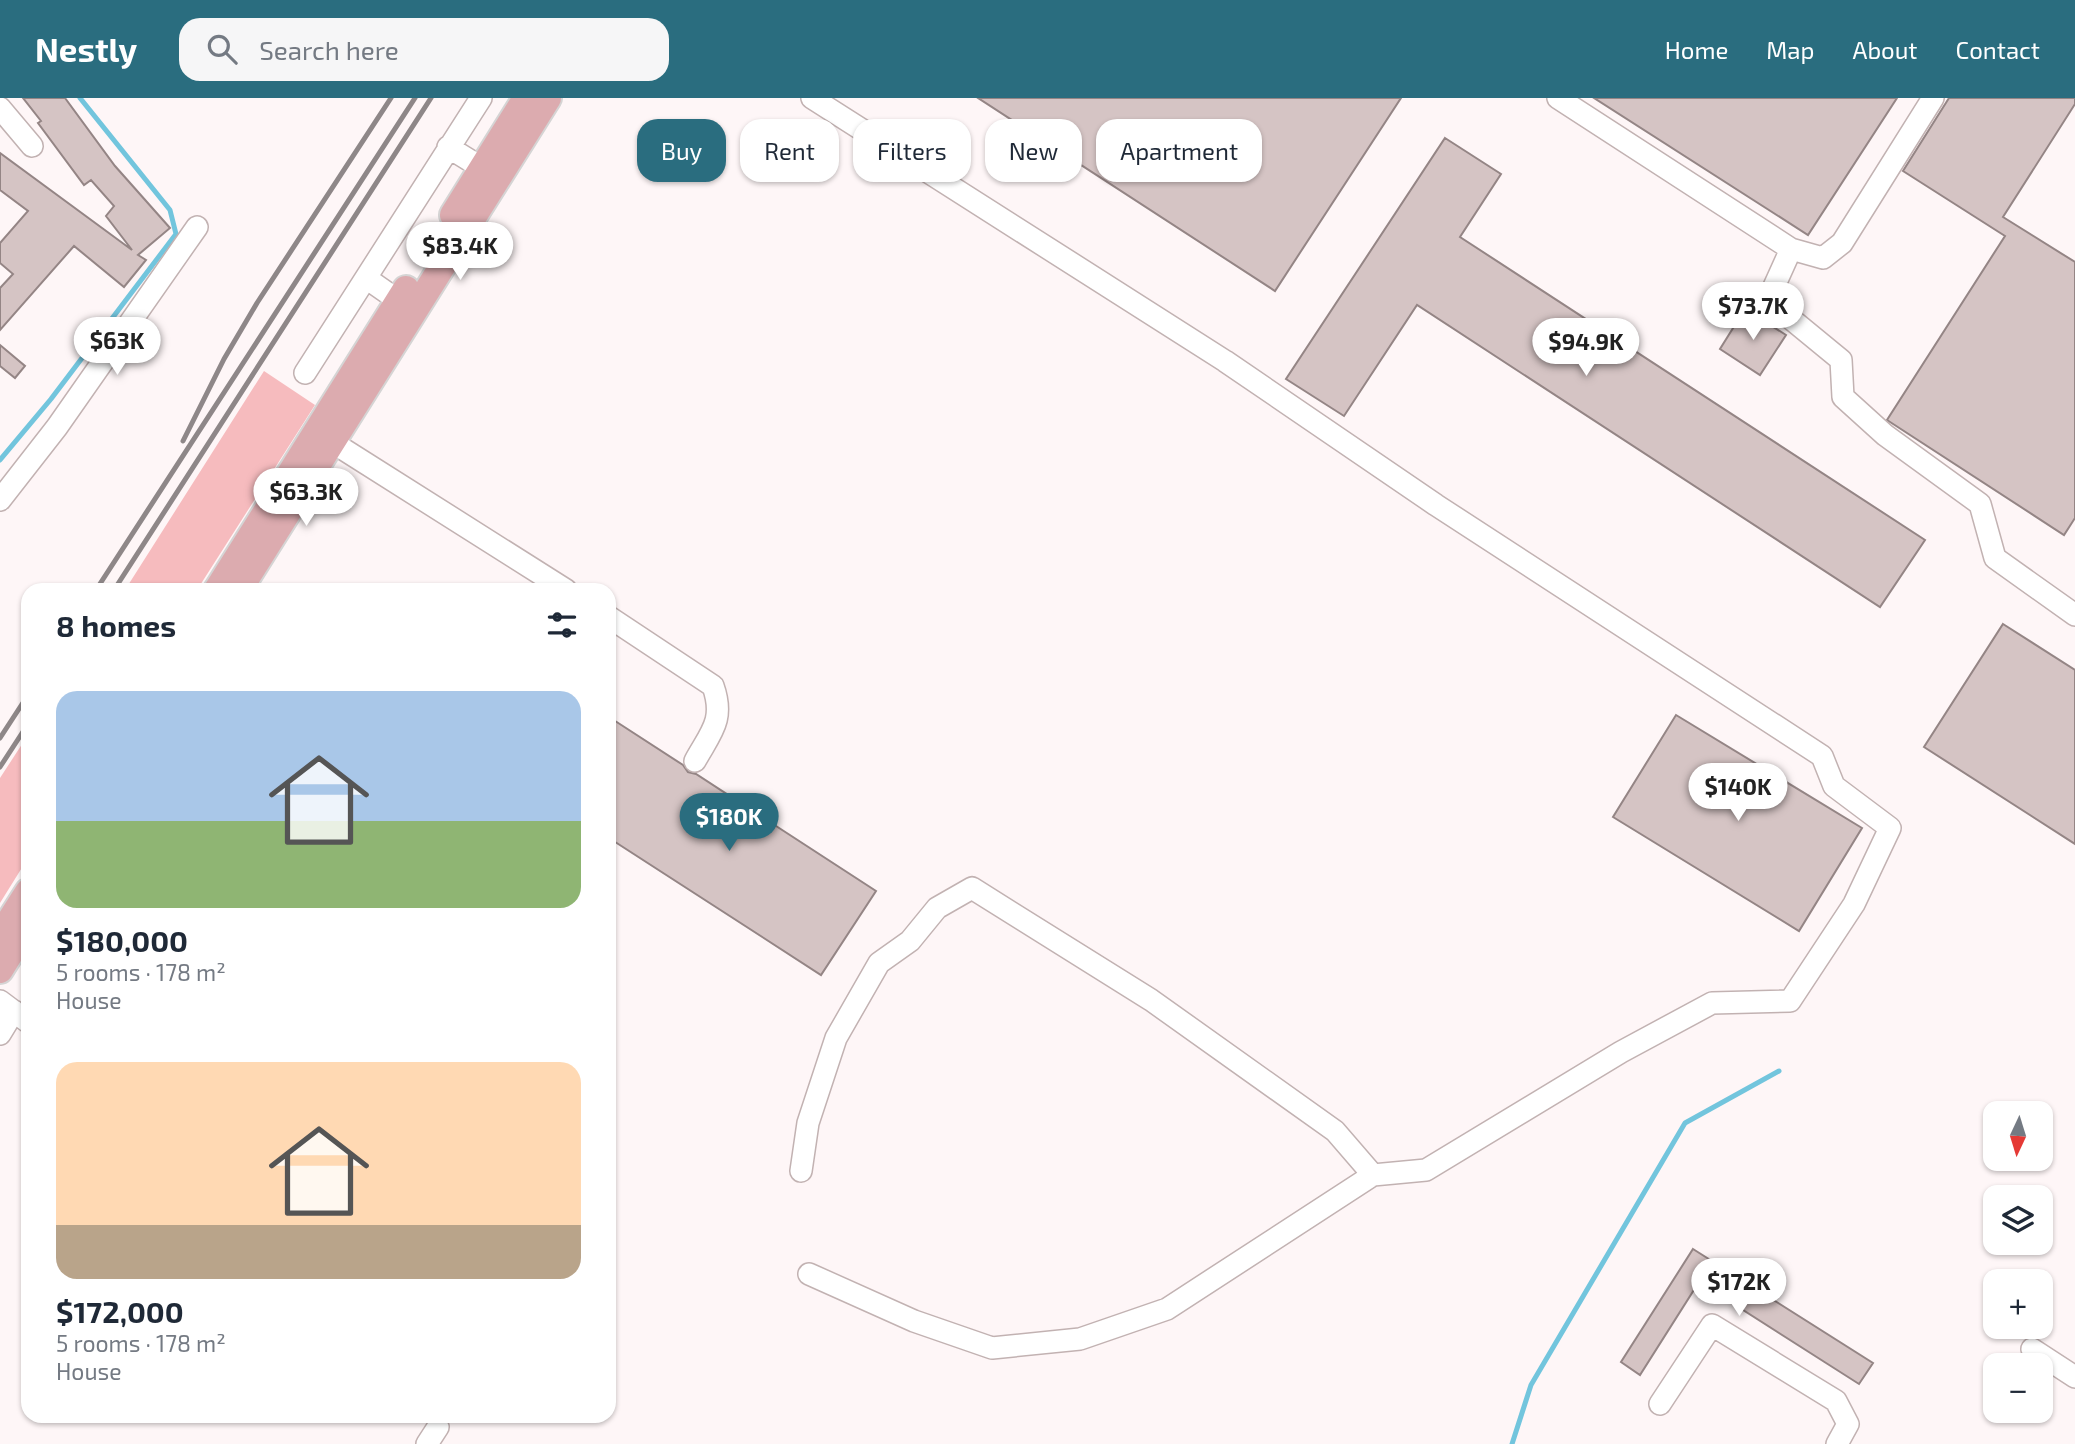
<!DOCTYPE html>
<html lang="en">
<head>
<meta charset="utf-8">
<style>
	body { margin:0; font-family:"Exo 2",sans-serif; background:#f6f6f7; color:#1f2937; height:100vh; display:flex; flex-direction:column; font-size:26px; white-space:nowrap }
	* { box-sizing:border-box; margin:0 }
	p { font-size:23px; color:#747a83 }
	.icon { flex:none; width:38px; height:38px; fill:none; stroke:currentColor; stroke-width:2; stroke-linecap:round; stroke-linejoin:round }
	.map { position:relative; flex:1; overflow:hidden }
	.panel { position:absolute; left:21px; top:485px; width:595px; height:840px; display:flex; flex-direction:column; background:#fff; border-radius:21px; box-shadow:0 2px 5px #0004 }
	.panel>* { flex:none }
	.hud { position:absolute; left:637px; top:21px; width:665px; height:63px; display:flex; gap:14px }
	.needle { width:46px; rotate:184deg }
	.tools { position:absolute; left:1983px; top:1003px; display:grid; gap:14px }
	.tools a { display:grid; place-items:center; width:70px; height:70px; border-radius:14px; background:#fff; box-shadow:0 2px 5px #0004; font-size:35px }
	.price { position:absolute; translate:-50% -60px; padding:0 16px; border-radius:24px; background:#fff; color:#222; font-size:23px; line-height:46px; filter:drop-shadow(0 2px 4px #0008) }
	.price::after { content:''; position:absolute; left:50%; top:42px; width:21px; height:16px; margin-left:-10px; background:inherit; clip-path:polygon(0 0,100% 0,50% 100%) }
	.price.active { background:#2a6d7f; color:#fff }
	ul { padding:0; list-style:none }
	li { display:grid; align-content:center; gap:14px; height:371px; padding:0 35px }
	li span { display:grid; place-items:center; height:217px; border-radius:21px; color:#555 }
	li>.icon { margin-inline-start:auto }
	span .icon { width:126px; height:126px; fill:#fffc; stroke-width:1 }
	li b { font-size:30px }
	h2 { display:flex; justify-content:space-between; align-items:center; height:84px; padding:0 35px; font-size:30px }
	.pill { padding:0 24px; border-radius:21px; background:#fff; box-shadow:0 2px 5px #0004; font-size:24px; line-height:63px }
	.pill.active { background:#2a6d7f; color:#fff }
	header { display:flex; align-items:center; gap:42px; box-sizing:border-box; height:98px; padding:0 35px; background:#2a6d7f; color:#fff }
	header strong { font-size:33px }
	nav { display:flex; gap:38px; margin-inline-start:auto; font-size:24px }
	.search { width:490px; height:63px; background:#f6f6f7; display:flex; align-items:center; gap:18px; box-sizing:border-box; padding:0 24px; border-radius:21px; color:#747a83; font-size:26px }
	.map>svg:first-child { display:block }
	.green { fill:#f6bbbe }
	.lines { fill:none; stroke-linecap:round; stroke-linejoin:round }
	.stream { stroke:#72c5dd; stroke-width:5 }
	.building { fill:#d5c4c4; stroke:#948585; stroke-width:2 }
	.minor-casing { stroke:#c2b2b2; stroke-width:24 }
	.major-casing { stroke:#d5d4d4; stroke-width:30 }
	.minor { stroke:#fff; stroke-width:21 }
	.major { stroke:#dcabaf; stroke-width:26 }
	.rail { stroke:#8e8788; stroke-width:5 }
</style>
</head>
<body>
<header>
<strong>Nestly</strong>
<div class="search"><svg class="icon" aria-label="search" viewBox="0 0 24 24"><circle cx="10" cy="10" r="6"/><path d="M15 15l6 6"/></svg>Search here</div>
<nav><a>Home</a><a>Map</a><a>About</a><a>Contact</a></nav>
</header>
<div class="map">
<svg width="2075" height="1346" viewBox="0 0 2075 1346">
	<rect width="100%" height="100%" fill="#fef6f7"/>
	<!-- green -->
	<path class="green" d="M 264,273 L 315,307 L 197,492 L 125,492 Z
		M 28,637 L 28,760 L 0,805 L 0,680 Z"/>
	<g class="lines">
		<!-- stream -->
		<path class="stream" d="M 0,362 L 51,301 L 176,136 L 170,112 L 80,0
			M 1512,1346 L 1531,1287 L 1685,1025 L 1779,973"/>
	</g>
	<!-- building -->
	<path class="building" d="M 23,0 L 65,0 L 115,68 L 170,130 L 138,157 L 146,162 L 124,189 L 74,148 L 0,232 L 0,190 L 13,176 L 0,165 L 0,145 L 28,113 L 0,92 L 0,55 L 132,152 L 106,118 L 114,108 L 91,82 L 84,87 L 38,25 L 41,23 Z
		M 978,0 L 1401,0 L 1275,193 Z
		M 1594,0 L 1897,0 L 1808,137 Z
		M 1949,0 L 2075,0 L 2075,6 L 2003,119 L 2075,164 L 2075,420 L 2064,437 L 1887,322 L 2005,138 L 1903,73 Z
		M 1445,40 L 1501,76 L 1460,139 L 1925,442 L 1880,509 L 1417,207 L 1344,318 L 1286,281 Z
		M 1745,211 L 1786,237 L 1760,277 L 1720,251 Z
		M 0,247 L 25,268 L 15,280 L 0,268 Z
		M 2003,526 L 2075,572 L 2075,746 L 1924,649 Z
		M 1676,617 L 1862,730 L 1799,833 L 1613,719 Z
		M 609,619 L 683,667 L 688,674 L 696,676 L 876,793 L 821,877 L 609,740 Z
		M 1693,1151 L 1873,1265 L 1859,1286 L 1699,1184 L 1640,1277 L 1621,1264 Z"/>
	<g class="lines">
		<defs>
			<path id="minor" d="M 1558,0 L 1791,151 L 1823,160 L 1842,145 L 1933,0
				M 0,10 L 32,48
				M 448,49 L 482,70
				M 1791,151 L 1768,202 L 1841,262 L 1843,299 L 1885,337 L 1980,406 L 1995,460 L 2075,517
				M 366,180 L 399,203
				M 305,275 L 481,0
				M 332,344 L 566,492
				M 0,402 L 57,329 L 197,129
				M 609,519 L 713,588 C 725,622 711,634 695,663
				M 0,903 L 28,924
				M 0,936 L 14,913
				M 801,1073 L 808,1025 L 836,940 L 879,865 L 910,843 L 937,810 L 972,790 L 1151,902 L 1335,1033 L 1373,1077
				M 809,1176 L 914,1223 L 992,1250 L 1080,1241 L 1167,1211 L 1373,1077 L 1426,1072 L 1621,954 L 1712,905 L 1790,903 L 1854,806 L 1890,730 L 1834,688 L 1822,658 L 1436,407 L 1225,263 L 812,0
				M 2032,1251 L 2075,1279
				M 1660,1306 L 1712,1227 L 1836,1303 L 1848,1326 L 1837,1346
				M 427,1346 L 438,1329"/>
			<path id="major" d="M 453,117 L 526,0
				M 217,492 L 406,191
				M 239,492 L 548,0
				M 0,838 L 28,794
				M 0,872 L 28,827"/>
		</defs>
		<!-- minor casing -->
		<use href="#minor" class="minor-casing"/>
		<!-- major casing -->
		<use href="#major" class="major-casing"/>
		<!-- minor -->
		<use href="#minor" class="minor"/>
		<!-- major -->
		<use href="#major" class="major"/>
		<!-- rail -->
		<path class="rail" d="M 183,343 L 224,261 L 257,205 L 391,0
			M 96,492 L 415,0
			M 114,492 L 431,0
			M 0,640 L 28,597
			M 0,669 L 28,626"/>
	</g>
</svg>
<div class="tools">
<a><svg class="needle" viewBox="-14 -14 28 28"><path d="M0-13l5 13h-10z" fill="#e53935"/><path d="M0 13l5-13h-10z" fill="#747a83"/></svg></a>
<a><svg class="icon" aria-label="layers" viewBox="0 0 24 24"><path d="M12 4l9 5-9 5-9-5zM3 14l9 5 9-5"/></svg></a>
<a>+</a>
<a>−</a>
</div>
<b class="price" style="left:460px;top:184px">$83.4K</b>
<b class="price" style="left:1753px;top:244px">$73.7K</b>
<b class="price" style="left:117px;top:279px">$63K</b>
<b class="price" style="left:1586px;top:280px">$94.9K</b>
<b class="price" style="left:306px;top:430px">$63.3K</b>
<b class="price" style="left:1738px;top:725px">$140K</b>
<b class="price active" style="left:729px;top:755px">$180K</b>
<b class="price" style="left:1739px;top:1220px">$172K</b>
<div class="hud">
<a class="pill active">Buy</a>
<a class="pill">Rent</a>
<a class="pill">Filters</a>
<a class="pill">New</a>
<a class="pill">Apartment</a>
</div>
<section class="panel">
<h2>8 homes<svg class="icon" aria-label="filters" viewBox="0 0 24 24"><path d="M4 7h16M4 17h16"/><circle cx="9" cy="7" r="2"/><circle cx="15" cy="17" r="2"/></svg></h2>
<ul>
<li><span style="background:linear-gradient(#a9c7e8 60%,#8fb573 0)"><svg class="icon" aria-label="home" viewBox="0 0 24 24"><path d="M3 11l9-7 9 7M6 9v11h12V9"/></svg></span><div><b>$180,000</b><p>5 rooms · 178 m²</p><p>House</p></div></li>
<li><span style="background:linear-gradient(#ffd9b3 75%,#b9a48a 0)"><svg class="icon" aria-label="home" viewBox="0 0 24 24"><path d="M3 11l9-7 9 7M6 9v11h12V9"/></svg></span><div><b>$172,000</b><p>5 rooms · 178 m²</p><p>House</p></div></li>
</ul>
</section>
</div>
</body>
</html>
